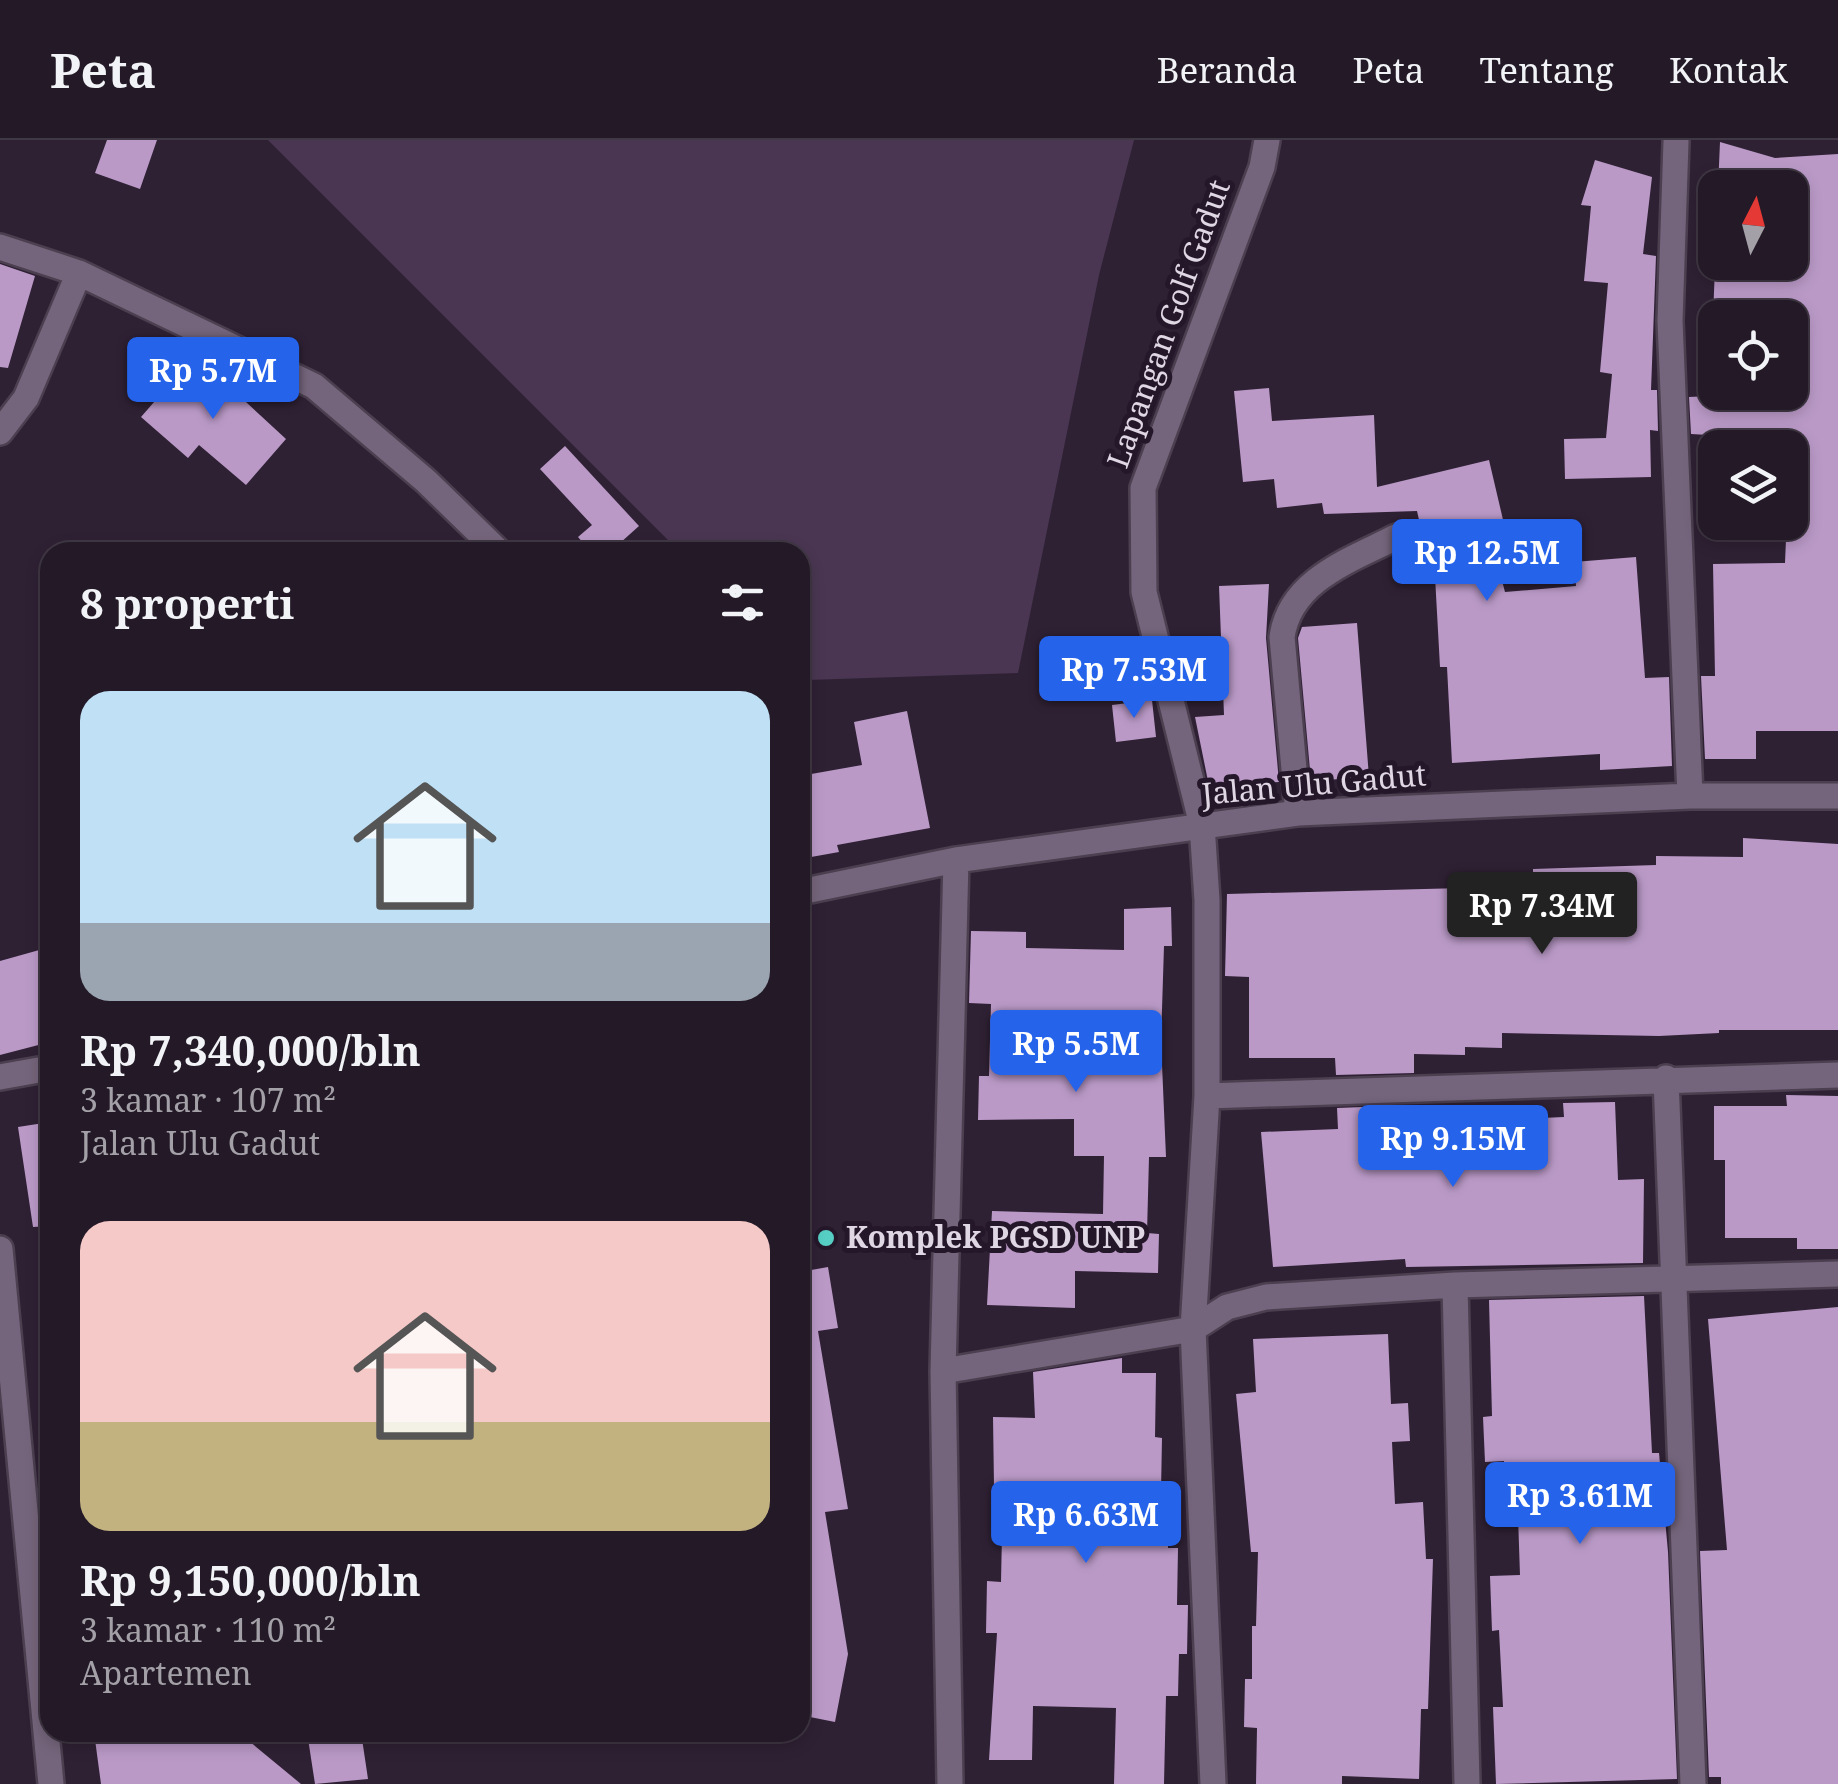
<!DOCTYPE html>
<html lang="id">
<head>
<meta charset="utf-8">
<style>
	body { margin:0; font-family:"Noto Serif",serif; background:#2f2633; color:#f1f3f6; height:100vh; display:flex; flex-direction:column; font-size:38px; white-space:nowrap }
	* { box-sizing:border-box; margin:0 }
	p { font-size:32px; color:#a3a0a7 }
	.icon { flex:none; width:55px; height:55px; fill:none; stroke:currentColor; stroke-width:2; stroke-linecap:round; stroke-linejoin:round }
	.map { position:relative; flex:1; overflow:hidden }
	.details { position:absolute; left:40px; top:402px; width:770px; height:1200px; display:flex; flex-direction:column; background:#231927; border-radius:30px; box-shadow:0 5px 15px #0003,0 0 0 2px #403844 }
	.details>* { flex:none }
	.needle { width:65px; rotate:6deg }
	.tools { position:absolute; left:1698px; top:30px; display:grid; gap:20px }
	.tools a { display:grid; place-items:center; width:110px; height:110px; border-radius:20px; background:#231927; box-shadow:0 5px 15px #0003,0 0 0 2px #403844; font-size:50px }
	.price { position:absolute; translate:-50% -85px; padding:0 22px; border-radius:10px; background:#2563eb; color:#fff; font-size:32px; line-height:65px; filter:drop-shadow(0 2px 5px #0008) }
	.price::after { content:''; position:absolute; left:50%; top:60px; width:30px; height:22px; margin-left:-15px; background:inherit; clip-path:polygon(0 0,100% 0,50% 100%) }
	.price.active { background:#222; color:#fff }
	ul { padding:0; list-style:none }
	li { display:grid; align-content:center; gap:20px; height:530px; padding:0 40px }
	li span { display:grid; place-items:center; height:310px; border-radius:30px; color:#555 }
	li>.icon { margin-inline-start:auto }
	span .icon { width:180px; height:180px; fill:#fffc; stroke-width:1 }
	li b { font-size:42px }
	h2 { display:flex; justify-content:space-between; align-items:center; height:120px; padding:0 40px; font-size:42px }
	header { display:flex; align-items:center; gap:60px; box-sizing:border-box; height:140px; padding:0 50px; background:#231927; border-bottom:2px solid #403844 }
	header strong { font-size:48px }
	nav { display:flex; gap:55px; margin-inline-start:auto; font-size:35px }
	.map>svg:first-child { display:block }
	.green { fill:#4a3652 }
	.building { fill:#ba99c7 }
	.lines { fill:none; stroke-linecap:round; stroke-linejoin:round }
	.minor-casing { stroke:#4b3f50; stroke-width:30 }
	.minor { stroke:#75657c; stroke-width:25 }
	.poi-dot { fill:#56cec3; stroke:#25172a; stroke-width:4 }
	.labels { text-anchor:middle; stroke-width:10; stroke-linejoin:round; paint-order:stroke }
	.street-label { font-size:30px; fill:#e0d7e4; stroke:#25172a }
	.poi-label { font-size:30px; font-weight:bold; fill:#e0d7e4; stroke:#25172a; text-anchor:start }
</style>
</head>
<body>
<header>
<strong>Peta</strong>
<nav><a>Beranda</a><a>Peta</a><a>Tentang</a><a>Kontak</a></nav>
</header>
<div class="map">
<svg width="1838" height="1644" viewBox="0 0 1838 1644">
	<rect width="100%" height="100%" fill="#2f2134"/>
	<!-- green -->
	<path class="green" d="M 268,0 L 1134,0 L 1099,135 L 1018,533 L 807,540 L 800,533 L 800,412 L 680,412 Z"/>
	<!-- building -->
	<path class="building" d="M 107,0 L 157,0 L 140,49 L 95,33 Z
		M 1720,2 L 1775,18 L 1838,14 L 1838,591 L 1756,591 L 1756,619 L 1705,619 L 1701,536 L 1715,536 L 1713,424 L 1785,423 L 1790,303 L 1709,309 L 1708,295 L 1691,294 L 1689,257 L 1790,252 L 1790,178 L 1713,178 L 1715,126 L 1787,129 L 1790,48 L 1718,48 Z
		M 1595,20 L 1652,37 L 1643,114 L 1656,116 L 1651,250 L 1657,250 L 1658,291 L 1650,290 L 1651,337 L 1565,339 L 1564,299 L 1606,298 L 1612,234 L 1600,232 L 1608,143 L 1584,141 L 1591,66 L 1581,65 Z
		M 0,124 L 35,136 L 8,228 L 0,227 Z
		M 195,215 L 286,299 L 246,345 L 199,305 L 188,318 L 141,277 Z
		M 1269,248 L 1272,281 L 1374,275 L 1377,347 L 1489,320 L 1504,384 L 1488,388 L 1505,452 L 1576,446 L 1574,422 L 1636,417 L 1645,538 L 1669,537 L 1672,626 L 1600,630 L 1600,614 L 1452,623 L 1447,527 L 1440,527 L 1433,400 L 1424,402 L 1417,371 L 1324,374 L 1322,363 L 1277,368 L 1274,339 L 1243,342 L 1234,251 Z
		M 565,306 L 639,386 L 610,412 L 591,412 L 578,397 L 592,385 L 540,329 Z
		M 1269,444 L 1266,498 L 1279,642 L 1209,646 L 1195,577 L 1224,575 L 1219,446 Z
		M 1357,483 L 1369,637 L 1311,641 L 1298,498 L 1302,487 Z
		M 1152,560 L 1156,597 L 1116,602 L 1112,565 Z
		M 907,571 L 930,688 L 837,705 L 839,712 L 800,719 L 800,636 L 862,625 L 854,582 Z
		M 1743,698 L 1838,704 L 1838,890 L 1719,890 L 1719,893 L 1659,896 L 1502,893 L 1502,908 L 1465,907 L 1465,915 L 1414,914 L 1414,933 L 1336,935 L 1335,918 L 1249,918 L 1249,837 L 1225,836 L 1227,754 L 1463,748 L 1464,740 L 1533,740 L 1533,729 L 1656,725 L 1656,716 L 1743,717 Z
		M 1171,767 L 1172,806 L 1164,806 L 1161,901 L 1166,1017 L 1149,1017 L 1147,1093 L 1159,1094 L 1158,1133 L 1075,1131 L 1075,1168 L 987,1165 L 992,1071 L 1103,1074 L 1104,1016 L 1074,1016 L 1074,979 L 978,980 L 979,936 L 989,936 L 991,864 L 969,863 L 971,791 L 1026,792 L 1026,808 L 1124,810 L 1124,769 Z
		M 50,807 L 50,902 L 0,915 L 0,821 Z
		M 1786,955 L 1838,956 L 1838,1109 L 1797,1109 L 1797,1098 L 1725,1098 L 1725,1020 L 1714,1020 L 1714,966 L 1787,966 Z
		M 1615,962 L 1618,1040 L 1644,1039 L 1643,1123 L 1406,1127 L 1405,1119 L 1273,1127 L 1261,992 L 1338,989 L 1337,968 L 1414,965 L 1414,975 L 1491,972 L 1491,980 L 1564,977 L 1563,963 Z
		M 50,982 L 50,1086 L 33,1087 L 18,987 Z
		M 828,1127 L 838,1188 L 818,1191 L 848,1369 L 825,1372 L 848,1514 L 835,1582 L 800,1575 L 800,1132 Z
		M 1644,1156 L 1652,1313 L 1659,1313 L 1668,1412 L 1677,1639 L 1496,1644 L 1493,1567 L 1503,1567 L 1499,1490 L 1492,1491 L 1490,1436 L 1520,1435 L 1518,1376 L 1506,1376 L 1504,1321 L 1485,1322 L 1483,1277 L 1492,1276 L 1489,1160 Z
		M 1838,1167 L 1838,1644 L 1721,1644 L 1721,1637 L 1709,1637 L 1700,1411 L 1727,1410 L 1708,1179 Z
		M 1388,1194 L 1391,1264 L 1408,1263 L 1410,1301 L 1392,1302 L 1395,1364 L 1423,1362 L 1426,1419 L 1433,1419 L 1428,1569 L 1421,1569 L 1419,1639 L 1342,1636 L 1342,1644 L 1256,1644 L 1257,1588 L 1244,1587 L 1245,1539 L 1252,1539 L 1252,1486 L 1256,1486 L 1258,1412 L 1251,1412 L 1236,1254 L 1256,1252 L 1253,1199 Z
		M 1122,1218 L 1122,1233 L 1156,1233 L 1155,1297 L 1162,1298 L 1161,1351 L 1169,1351 L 1168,1408 L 1178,1408 L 1177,1465 L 1188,1465 L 1187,1514 L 1179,1514 L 1178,1556 L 1166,1556 L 1164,1644 L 1114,1644 L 1116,1568 L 1033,1566 L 1032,1620 L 989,1620 L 997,1493 L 986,1493 L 987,1441 L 1001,1442 L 1003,1346 L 994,1346 L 993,1277 L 1035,1278 L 1033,1232 Z
		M 94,1592 L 238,1592 L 301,1644 L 101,1644 Z
		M 307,1592 L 361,1592 L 368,1639 L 315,1644 Z"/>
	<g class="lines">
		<defs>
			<path id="minor" d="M 1267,0 L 1262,27 L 1143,348 L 1144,452 L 1202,685 L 1207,760 L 1207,956 L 1838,935
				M 1676,2 L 1670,181 L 1690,656
				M 0,107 L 79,133 L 314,246 L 426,341 L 499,412
				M 0,292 L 26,258 L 79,133
				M 1298,673 L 1282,497 C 1290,440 1351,420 1396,397
				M 800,752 L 956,720 L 1298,673 L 1690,656 L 1838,656
				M 0,937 L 50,928
				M 1666,938 L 1693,1644
				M 1207,956 L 1193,1189 L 1213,1644
				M 0,1109 L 51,1644
				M 1455,1145 L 1467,1644
				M 943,1231 L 1193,1189 L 1227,1167 L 1266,1157 L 1455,1145 L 1838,1134
				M 950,1644 L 943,1231 L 956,720"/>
		</defs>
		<!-- minor casing -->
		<use href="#minor" class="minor-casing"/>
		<!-- minor -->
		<use href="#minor" class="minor"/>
	</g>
	<!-- markers -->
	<circle class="poi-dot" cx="826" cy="1098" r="10"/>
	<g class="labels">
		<!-- street labels -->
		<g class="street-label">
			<text transform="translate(1169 184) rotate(-70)" y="10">Lapangan Golf Gadut</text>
			<text transform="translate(1314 645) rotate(-5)" y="10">Jalan Ulu Gadut</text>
		</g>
		<!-- poi labels -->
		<g class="poi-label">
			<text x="846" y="1108">Komplek PGSD UNP</text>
		</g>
	</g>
</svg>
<div class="tools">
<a><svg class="needle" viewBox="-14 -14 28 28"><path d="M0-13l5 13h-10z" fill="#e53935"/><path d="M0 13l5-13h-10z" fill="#a3a0a7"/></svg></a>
<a><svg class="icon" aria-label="locate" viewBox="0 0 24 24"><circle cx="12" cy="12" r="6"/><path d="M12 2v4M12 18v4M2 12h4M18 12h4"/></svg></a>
<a><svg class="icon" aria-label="layers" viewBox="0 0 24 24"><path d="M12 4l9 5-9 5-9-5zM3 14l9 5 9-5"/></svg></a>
</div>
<b class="price" style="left:213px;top:282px">Rp 5.7M</b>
<b class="price" style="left:1487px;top:464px">Rp 12.5M</b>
<b class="price" style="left:1134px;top:581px">Rp 7.53M</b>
<b class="price active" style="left:1542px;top:817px">Rp 7.34M</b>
<b class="price" style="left:1076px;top:955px">Rp 5.5M</b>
<b class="price" style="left:1453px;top:1050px">Rp 9.15M</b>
<b class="price" style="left:1580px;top:1407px">Rp 3.61M</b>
<b class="price" style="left:1086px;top:1426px">Rp 6.63M</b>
<section class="details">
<h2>8 properti<svg class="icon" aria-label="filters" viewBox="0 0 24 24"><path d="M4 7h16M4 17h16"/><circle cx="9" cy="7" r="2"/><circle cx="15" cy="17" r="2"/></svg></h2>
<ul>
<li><span style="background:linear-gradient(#bfe0f5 75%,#9aa5b1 0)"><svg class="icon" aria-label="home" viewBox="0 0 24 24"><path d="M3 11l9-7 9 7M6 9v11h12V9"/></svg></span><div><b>Rp 7,340,000/bln</b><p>3 kamar · 107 m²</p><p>Jalan Ulu Gadut</p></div></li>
<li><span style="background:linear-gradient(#f6c9c9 65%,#c2b280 0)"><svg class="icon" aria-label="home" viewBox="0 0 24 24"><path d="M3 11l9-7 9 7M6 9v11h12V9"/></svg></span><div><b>Rp 9,150,000/bln</b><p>3 kamar · 110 m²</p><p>Apartemen</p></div></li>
</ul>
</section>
</div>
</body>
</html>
